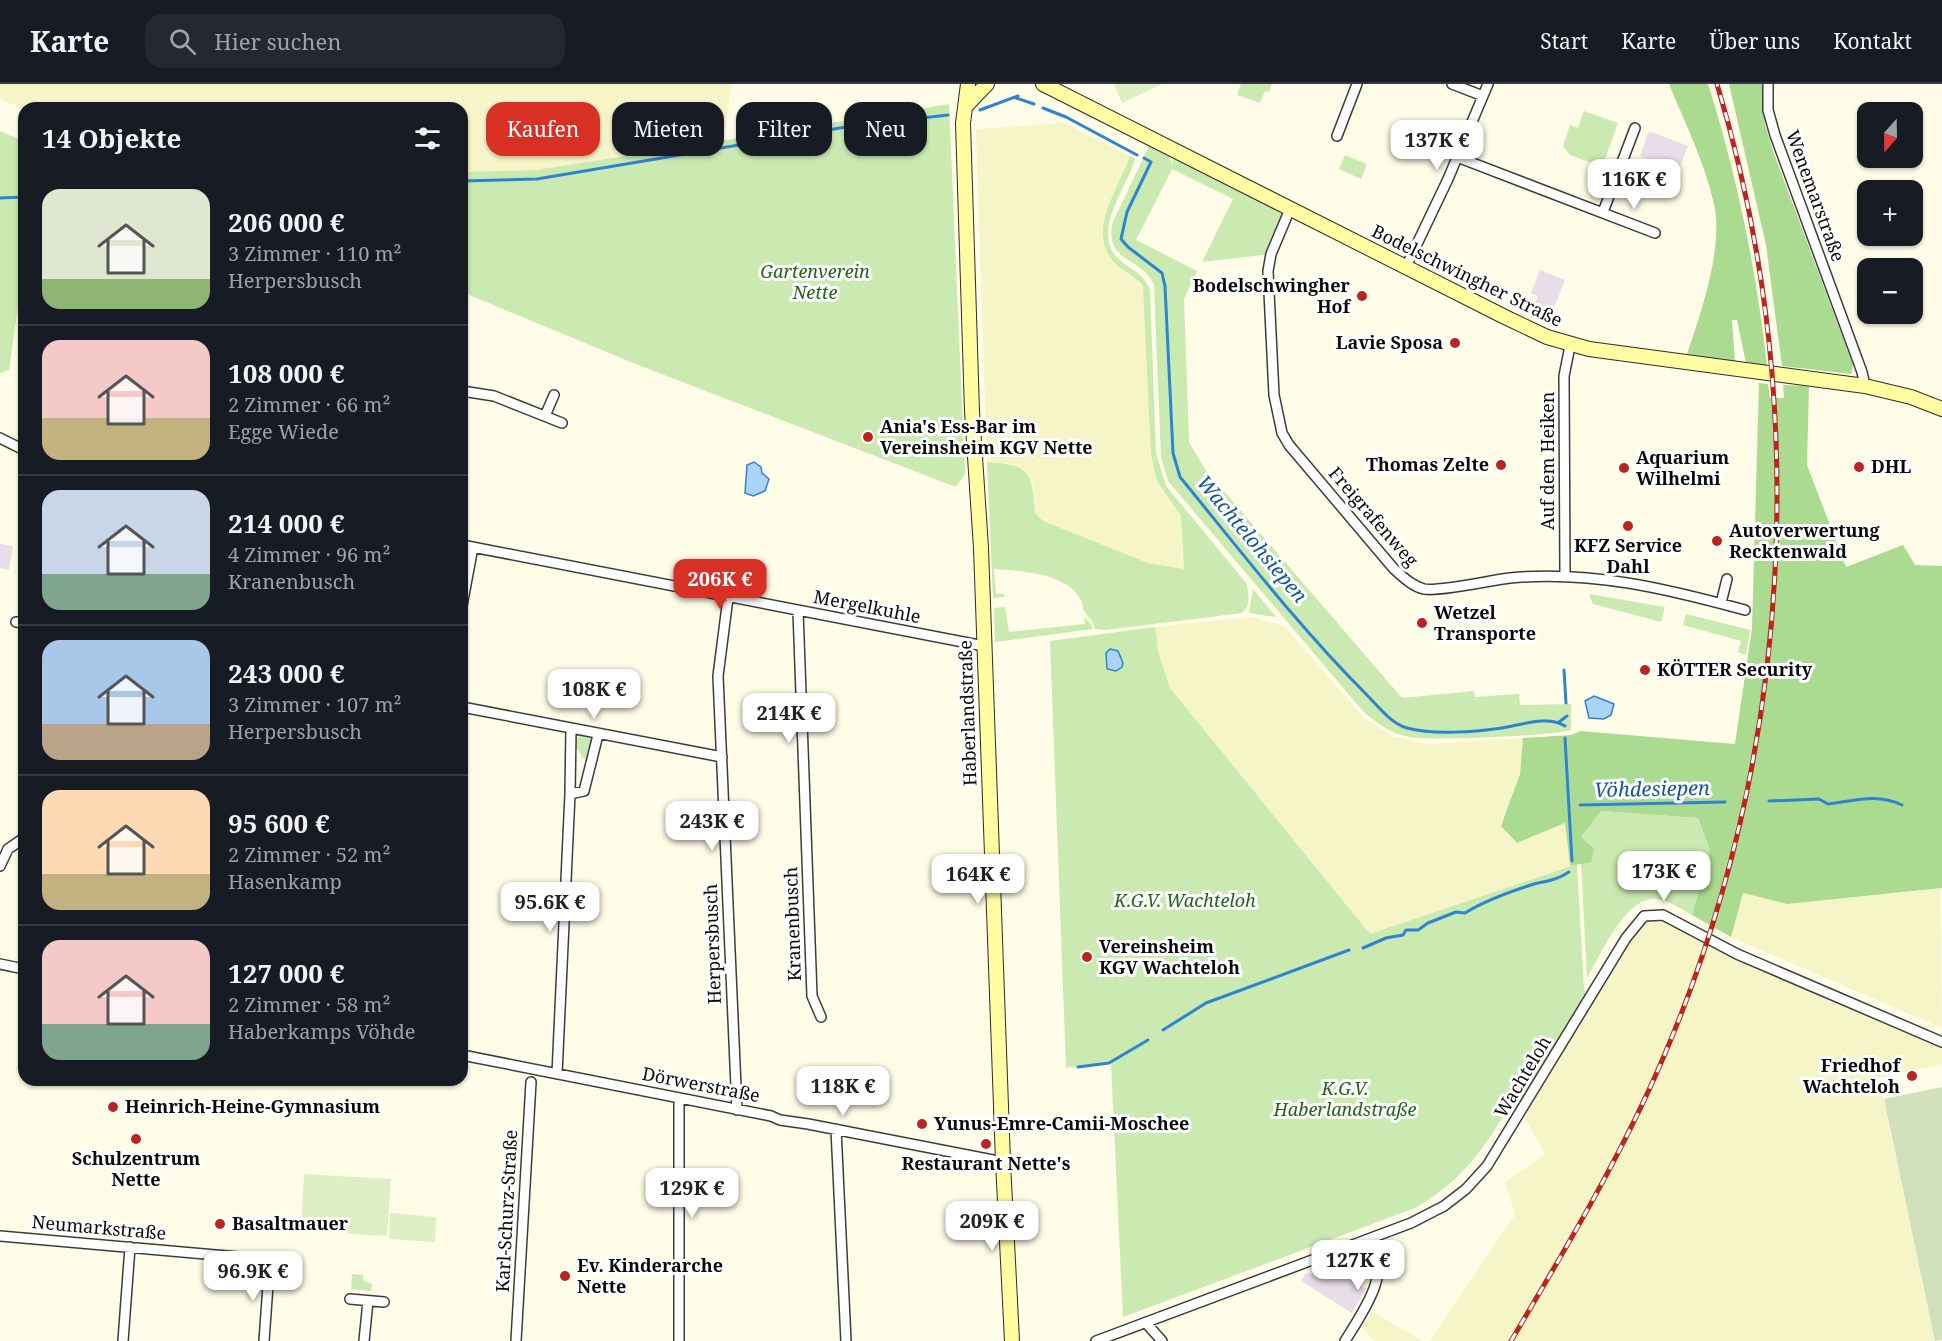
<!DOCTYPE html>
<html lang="de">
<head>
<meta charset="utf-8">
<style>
	body { margin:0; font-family:"Noto Serif",serif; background:#242831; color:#f1f3f6; height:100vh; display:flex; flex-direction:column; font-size:22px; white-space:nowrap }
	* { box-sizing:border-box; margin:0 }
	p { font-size:20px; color:#9ea1a6 }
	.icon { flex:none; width:33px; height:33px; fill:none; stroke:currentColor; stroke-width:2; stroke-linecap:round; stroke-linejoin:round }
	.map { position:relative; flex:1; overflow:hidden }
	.panel { position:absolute; left:18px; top:18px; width:450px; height:984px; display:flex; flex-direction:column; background:#171b24; border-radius:18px; box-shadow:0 2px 4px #0004 }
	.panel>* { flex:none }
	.guide { position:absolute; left:486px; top:18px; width:570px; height:54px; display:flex; gap:12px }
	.needle { width:39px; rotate:200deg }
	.buttons { position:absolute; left:1857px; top:18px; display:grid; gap:12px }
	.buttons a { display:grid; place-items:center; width:66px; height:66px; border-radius:12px; background:#171b24; box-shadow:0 2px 4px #0004; font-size:30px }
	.price { position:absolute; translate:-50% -51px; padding:0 14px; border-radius:12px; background:#fff; color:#222; font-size:20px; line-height:39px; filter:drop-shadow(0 2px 3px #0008) }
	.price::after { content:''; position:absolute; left:50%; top:36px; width:18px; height:14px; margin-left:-9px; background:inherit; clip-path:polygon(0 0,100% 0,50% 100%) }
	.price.selected { background:#d93025; color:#fff }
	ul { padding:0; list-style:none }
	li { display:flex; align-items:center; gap:18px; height:150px; padding:0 24px }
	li+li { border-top:2px solid #363941 }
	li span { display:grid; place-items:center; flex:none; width:168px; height:120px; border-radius:18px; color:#555 }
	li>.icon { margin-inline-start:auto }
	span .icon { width:72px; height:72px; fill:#fffc; stroke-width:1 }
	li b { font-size:26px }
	h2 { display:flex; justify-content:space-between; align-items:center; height:72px; padding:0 24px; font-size:26px }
	.chip { padding:0 21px; border-radius:18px; background:#171b24; box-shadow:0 2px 4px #0004; font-size:21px; line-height:54px }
	.chip.selected { background:#d93025; color:#fff }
	header { display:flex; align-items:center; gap:36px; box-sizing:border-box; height:84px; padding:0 30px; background:#171b24; border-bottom:2px solid #363941 }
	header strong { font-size:28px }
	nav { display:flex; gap:33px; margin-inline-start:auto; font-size:21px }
	.search { width:420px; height:54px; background:#242831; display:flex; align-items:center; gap:15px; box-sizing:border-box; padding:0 21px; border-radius:18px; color:#9ea1a6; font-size:22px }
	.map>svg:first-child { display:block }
	.industrial { fill:#eaddea }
	.farmland { fill:#f5f5c7 }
	.green { fill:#caeab1 }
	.forest { fill:#abdb90 }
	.cemetery { fill:#d0e0ba }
	.pitch { fill:#ddf0c3 }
	.water { fill:#aad5f8; stroke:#2f84d1; stroke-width:1.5 }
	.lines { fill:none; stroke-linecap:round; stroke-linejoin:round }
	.stream { stroke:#2f84d1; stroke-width:3 }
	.street-casing { stroke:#3d3d3d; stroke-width:12 }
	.secondary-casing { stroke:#2c2c2c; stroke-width:16 }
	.street { stroke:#fff; stroke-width:9 }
	.secondary { stroke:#fffca2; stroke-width:14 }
	.rail-casing { stroke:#bd241f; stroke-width:5 }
	.rail { stroke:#fff; stroke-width:3; stroke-dasharray:9; stroke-linecap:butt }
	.poi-dot { fill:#bd241f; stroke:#fff; stroke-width:2 }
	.labels { text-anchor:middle; stroke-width:6; stroke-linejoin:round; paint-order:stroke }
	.street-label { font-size:18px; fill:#0a0a0a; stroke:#fff }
	.park-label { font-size:18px; font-style:italic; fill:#23631a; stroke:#fff }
	.poi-label { font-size:18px; font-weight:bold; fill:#0a0a0a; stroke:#fff; text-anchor:start }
	.water-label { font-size:20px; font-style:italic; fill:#11559e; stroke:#fff }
</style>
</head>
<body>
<header>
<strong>Karte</strong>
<div class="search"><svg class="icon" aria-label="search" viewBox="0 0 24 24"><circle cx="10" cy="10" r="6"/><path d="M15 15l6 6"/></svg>Hier suchen</div>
<nav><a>Start</a><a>Karte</a><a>Über uns</a><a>Kontakt</a></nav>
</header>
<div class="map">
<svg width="1942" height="1257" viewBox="0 0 1942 1257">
	<rect width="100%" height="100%" fill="#fffce7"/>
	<!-- industrial -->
	<path class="industrial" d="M 1649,47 L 1688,62 L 1678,87 L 1640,72 Z
		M 1540,186 L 1565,196 L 1553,226 L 1535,220 L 1538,212 L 1531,209 Z
		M 0,460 L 13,462 L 9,486 L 0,484 Z
		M 1326,1181 L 1366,1205 L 1352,1229 L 1301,1197 L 1305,1190 L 1322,1187 Z"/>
	<!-- farmland -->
	<path class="farmland" d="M 0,0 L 732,0 L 723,55 L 537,86 L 462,88 L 462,24 L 24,25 L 0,15 Z
		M 1064,39 L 1130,72 L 1102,156 L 1115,179 L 1143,202 L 1157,397 L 1181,432 L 1184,486 L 1148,479 L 1043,437 L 1035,429 L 1033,399 L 1011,380 L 987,378 L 976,45 Z
		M 1252,533 L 1285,543 L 1364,634 L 1392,652 L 1428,660 L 1523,654 L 1520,690 L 1501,742 L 1517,759 L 1565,739 L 1570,782 L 1370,850 L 1170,604 L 1159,571 L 1155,543 Z
		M 1940,805 L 1942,944 L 1731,853 L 1742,809 L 1787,820 Z
		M 1652,829 L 1737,870 L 1942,958 L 1942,980 L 1879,994 L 1935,1257 L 1430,1257 L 1515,1131 L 1505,1099 L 1545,1070 L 1522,1028 L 1626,854 Z
		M 1371,1227 L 1423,1257 L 1375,1257 L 1361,1243 Z"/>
	<!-- green -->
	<path class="green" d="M 1241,0 L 1272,0 L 1269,8 L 1265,7 L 1260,19 L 1237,11 Z
		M 949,20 L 965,390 L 956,403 L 638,281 L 462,208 L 462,88 L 537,86 Z
		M 1584,27 L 1618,39 L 1602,83 L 1570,71 L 1563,62 L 1570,41 L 1578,44 Z
		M 0,47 L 24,57 L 24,219 L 18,223 L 9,286 L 0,289 Z
		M 1149,62 L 1170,73 L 1172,81 L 1173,66 L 1290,124 L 1271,170 L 1202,178 L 1233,115 L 1172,85 L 1136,156 L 1197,187 L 1184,215 L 1189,358 L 1205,385 L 1402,614 L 1474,607 L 1475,613 L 1519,610 L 1520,621 L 1571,620 L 1571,646 C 1553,652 1428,657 1409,653 C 1390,649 1376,639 1362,626 L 1168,397 L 1161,374 L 1154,201 C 1143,173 1106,180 1112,140 Z
		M 1345,71 L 1367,80 L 1361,95 L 1339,85 Z
		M 1130,72 L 1135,75 C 1127,105 1088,150 1121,177 C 1133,187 1144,190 1150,206 L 1156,369 L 1166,402 L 1246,499 C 1249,509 1251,522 1242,529 L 1105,546 L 1095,545 C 1093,535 1087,533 1083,525 C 1082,522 1083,519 1081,516 C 1067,489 1021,487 994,485 L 996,510 L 1004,510 L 1004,513 L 993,514 L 987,378 C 1030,381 1032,387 1035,429 L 1043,437 L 1148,479 L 1184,485 L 1181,432 L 1157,397 L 1151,370 L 1143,202 C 1135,192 1123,188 1114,178 C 1086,148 1119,104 1130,72 Z
		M 1253,505 L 1276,533 L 1249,529 Z
		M 1589,510 L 1665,523 L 1661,538 L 1593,520 Z
		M 1005,523 L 1009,548 L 1085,540 L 1084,533 L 1091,540 L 1092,545 L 995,558 L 994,524 Z
		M 1686,530 L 1750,546 L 1746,571 L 1738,568 L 1741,557 L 1683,541 Z
		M 1155,543 L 1159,571 L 1170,604 L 1370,850 L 1577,780 L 1584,905 L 1588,917 L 1522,1028 L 1512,1018 C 1484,1064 1464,1096 1415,1124 L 1123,1233 L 1111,979 L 1066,984 L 1050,557 Z
		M 580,651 L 589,653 L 592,657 L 589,675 L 582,674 L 579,666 L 574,665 L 575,657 Z
		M 1601,727 L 1698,734 L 1710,766 L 1692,831 C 1681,825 1670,817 1658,815 C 1626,810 1601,871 1587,894 L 1581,779 L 1591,777 L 1581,753 Z
		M 352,1190 L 363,1191 L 363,1196 L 372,1200 L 371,1207 L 351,1205 Z"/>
	<!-- forest -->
	<path class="forest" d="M 1669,0 L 1708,0 C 1737,91 1757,189 1767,282 L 1746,279 L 1737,236 L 1732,236 L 1735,278 L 1686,273 C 1700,232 1724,164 1714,120 C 1705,79 1685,39 1669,0 Z
		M 1729,0 L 1762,0 L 1765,40 L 1773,67 L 1853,281 L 1851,290 L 1782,282 L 1766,161 Z
		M 1759,299 L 1768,300 L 1770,314 L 1784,314 L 1783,301 L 1809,302 L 1807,381 L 1846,483 L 1903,461 L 1915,481 L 1942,482 L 1942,804 L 1787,820 L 1743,809 L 1731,853 L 1692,831 L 1710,766 L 1698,734 L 1601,727 L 1581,753 L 1594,765 L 1591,778 L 1570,782 L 1565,739 L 1517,759 L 1501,742 L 1520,690 L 1523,654 L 1571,651 L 1580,647 L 1735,660 L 1752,544 Z"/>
	<!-- cemetery -->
	<path class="cemetery" d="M 1942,1003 L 1942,1256 L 1935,1257 L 1884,1015 Z"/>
	<!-- pitch -->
	<path class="pitch" d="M 1114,0 L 1162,0 L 1122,19 Z
		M 304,1090 L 391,1095 L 387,1152 L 301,1147 Z
		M 390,1129 L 436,1133 L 435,1158 L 389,1155 Z"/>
	<!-- water -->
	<path class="water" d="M 754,378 L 761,383 L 762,389 L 769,395 L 765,407 L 753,412 L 745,409 L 747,381 Z
		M 1110,565 L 1118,567 L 1123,579 L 1122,583 L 1116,587 L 1107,585 L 1106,569 Z
		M 1594,612 L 1614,620 L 1611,631 L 1604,635 L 1589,634 L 1585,617 Z"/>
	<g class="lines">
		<!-- stream -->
		<path class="stream" d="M 1016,14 L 1034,20
			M 1043,24 L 1066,33 L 1137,71
			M 980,26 L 1018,12
			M 1144,74 L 1151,78 L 1127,128 L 1121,155 L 1128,163 L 1162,189 L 1165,202 L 1173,369 L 1180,393 C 1240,466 1298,542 1365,609 C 1377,621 1390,639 1407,644 C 1431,651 1477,648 1502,644 C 1521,641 1548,631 1565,642
			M 462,97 L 537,95 L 852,42 L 948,31
			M 0,114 L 24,113
			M 1564,586 L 1566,619
			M 1559,638 L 1567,632
			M 1565,654 L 1572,777
			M 1769,717 L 1819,715 L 1828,720 C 1855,717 1876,709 1902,721
			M 1580,721 L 1725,718
			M 1363,864 L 1386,854 L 1403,851 L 1406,846 L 1418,846 L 1428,839 L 1456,828 L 1465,829 C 1484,817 1512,807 1534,800 C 1547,797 1557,796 1569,788
			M 1163,946 L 1206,919 L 1349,866
			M 1078,983 L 1109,979 L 1148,956"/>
		<defs>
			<path id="street" d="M 1452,0 L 1483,12
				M 1768,0 L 1768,26 L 1775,51 L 1862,288 L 1865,302
				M 1337,52 L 1357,0
				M 1457,73 L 1655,149
				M 1290,125 L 1271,170 L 1268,187 L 1274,311 L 1282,349 L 1289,361 L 1394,485 C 1403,493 1412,502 1424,505 C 1438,508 1492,496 1510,494 C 1590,486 1668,505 1745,526
				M 1603,128 L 1635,44
				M 1406,183 L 1448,95 L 1488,0
				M 462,307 L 494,312 L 562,339
				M 545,332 L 554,311
				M 0,354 L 24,366
				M 462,461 L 984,562
				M 1565,493 L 1564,292 L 1570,262
				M 728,514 L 718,592 L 737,1026
				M 1721,519 L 1727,495
				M 462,522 L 473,463
				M 798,527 L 812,912 L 821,933
				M 16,538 L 24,539
				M 462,623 L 722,673
				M 571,645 L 570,710 L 584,707 L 598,651
				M 0,782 L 8,765 L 24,754
				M 0,880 L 24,885
				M 462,971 L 771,1032 L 780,1036 L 808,1040 L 1003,1078
				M 557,990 L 570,710
				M 836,1045 L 846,1257
				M 0,1152 L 262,1175 L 267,1177 L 269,1187 L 264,1257
				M 350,1215 L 384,1218
				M 1146,1239 L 1162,1257
				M 123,1257 L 130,1163
				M 364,1257 L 368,1217
				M 516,1257 L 531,998
				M 679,1257 L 679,1014
				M 1096,1257 L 1411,1139 L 1444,1122 L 1466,1105 L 1487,1082 L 1626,854 L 1644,832 L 1663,831 L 1737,870 L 1942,958
				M 1345,1257 C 1364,1226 1390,1191 1375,1153"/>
			<path id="secondary" d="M 968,0 L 963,39 L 972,327 L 981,464 L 1003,1078 L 1012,1257
				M 1043,0 L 1505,233 L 1547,253 L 1589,265 L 1865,302 L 1911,313 L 1942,325
				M 965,23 L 987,0"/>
		</defs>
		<!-- street casing -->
		<use href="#street" class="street-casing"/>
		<!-- secondary casing -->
		<use href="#secondary" class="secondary-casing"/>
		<!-- street -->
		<use href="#street" class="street"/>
		<!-- secondary -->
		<use href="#secondary" class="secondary"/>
		<defs>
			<path id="rail" d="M 1511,1257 C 1566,1164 1622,1071 1664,972 C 1794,668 1812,316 1717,0"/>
		</defs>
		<!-- rail casing -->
		<use href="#rail" class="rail-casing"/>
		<!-- rail -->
		<use href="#rail" class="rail"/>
	</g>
	<!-- markers -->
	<g class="poi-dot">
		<circle cx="1362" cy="212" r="6"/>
		<circle cx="1455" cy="259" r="6"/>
		<circle cx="868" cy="353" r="6"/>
		<circle cx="1501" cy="381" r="6"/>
		<circle cx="1859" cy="383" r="6"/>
		<circle cx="1624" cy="384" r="6"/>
		<circle cx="1628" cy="442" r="6"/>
		<circle cx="1717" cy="457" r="6"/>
		<circle cx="1422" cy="539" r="6"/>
		<circle cx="1645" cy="586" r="6"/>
		<circle cx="1087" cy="873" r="6"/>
		<circle cx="1912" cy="992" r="6"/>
		<circle cx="113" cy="1023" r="6"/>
		<circle cx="922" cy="1040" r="6"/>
		<circle cx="136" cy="1055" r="6"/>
		<circle cx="986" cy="1060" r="6"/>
		<circle cx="220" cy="1140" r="6"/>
		<circle cx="565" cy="1192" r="6"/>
	</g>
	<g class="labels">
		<!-- street labels -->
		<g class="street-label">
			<text transform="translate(1815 112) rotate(70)" y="6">Wenemarstraße</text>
			<text transform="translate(1467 192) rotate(26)" y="6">Bodelschwingher Straße</text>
			<text transform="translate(1548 377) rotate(-90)" y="6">Auf dem Heiken</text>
			<text transform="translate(1373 433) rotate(49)" y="6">Freigrafenweg</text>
			<text transform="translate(867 523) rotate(11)" y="6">Mergelkuhle</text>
			<text transform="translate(968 629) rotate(-92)" y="6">Haberlandstraße</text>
			<text transform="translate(793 840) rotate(-92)" y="6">Kranenbusch</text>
			<text transform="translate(713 860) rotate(-92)" y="6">Herpersbusch</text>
			<text transform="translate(1523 993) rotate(-59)" y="6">Wachteloh</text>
			<text transform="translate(701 1001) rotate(11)" y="6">Dörwerstraße</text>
			<text transform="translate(507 1127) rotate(-87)" y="6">Karl-Schurz-Straße</text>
			<text transform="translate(99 1144) rotate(5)" y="6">Neumarkstraße</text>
		</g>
		<!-- park labels -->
		<g class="park-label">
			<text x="815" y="194">Gartenverein<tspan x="815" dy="21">Nette</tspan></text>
			<text x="1185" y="823">K.G.V. Wachteloh</text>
			<text x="1345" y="1011">K.G.V.<tspan x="1345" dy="21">Haberlandstraße</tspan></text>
		</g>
		<!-- poi labels -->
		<g class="poi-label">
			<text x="1350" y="208" text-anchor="end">Bodelschwingher<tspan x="1350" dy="21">Hof</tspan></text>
			<text x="1443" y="265" text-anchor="end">Lavie Sposa</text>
			<text x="880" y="349">Ania's Ess-Bar im<tspan x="880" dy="21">Vereinsheim KGV Nette</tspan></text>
			<text x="1636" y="380">Aquarium<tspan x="1636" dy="21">Wilhelmi</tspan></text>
			<text x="1489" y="387" text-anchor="end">Thomas Zelte</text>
			<text x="1871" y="389">DHL</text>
			<text x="1729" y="453">Autoverwertung<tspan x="1729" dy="21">Recktenwald</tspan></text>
			<text x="1628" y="468" text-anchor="middle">KFZ Service<tspan x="1628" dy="21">Dahl</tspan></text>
			<text x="1434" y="535">Wetzel<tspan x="1434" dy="21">Transporte</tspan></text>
			<text x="1657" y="592">KÖTTER Security</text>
			<text x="1099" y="869">Vereinsheim<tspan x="1099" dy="21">KGV Wachteloh</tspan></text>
			<text x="1900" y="988" text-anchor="end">Friedhof<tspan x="1900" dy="21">Wachteloh</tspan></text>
			<text x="125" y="1029">Heinrich-Heine-Gymnasium</text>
			<text x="934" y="1046">Yunus-Emre-Camii-Moschee</text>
			<text x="136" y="1081" text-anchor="middle">Schulzentrum<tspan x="136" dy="21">Nette</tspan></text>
			<text x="986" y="1086" text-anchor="middle">Restaurant Nette's</text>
			<text x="232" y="1146">Basaltmauer</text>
			<text x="577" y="1188">Ev. Kinderarche<tspan x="577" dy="21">Nette</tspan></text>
		</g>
		<!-- water labels -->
		<g class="water-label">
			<text transform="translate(1252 455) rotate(50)" y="7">Wachtelohsiepen</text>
			<text transform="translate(1652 705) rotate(-1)" y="7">Vöhdesiepen</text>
		</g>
	</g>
</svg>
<div class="buttons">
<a><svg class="needle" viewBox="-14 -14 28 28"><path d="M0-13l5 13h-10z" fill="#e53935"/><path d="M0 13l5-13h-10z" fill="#9ea1a6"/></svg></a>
<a>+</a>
<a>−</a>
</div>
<b class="price" style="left:1437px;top:87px">137K €</b>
<b class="price" style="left:1634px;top:126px">116K €</b>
<b class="price selected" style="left:720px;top:526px">206K €</b>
<b class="price" style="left:594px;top:636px">108K €</b>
<b class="price" style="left:789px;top:660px">214K €</b>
<b class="price" style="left:712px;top:768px">243K €</b>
<b class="price" style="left:1664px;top:818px">173K €</b>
<b class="price" style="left:978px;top:821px">164K €</b>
<b class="price" style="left:550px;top:849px">95.6K €</b>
<b class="price" style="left:843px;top:1033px">118K €</b>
<b class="price" style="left:692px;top:1135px">129K €</b>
<b class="price" style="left:992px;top:1168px">209K €</b>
<b class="price" style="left:1358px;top:1207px">127K €</b>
<b class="price" style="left:253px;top:1218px">96.9K €</b>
<div class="guide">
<a class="chip selected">Kaufen</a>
<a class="chip">Mieten</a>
<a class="chip">Filter</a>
<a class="chip">Neu</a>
</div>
<section class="panel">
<h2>14 Objekte<svg class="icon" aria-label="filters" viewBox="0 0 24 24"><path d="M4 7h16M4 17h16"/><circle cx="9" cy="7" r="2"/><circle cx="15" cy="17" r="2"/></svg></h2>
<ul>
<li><span style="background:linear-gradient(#dfe7d0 75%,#8fb573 0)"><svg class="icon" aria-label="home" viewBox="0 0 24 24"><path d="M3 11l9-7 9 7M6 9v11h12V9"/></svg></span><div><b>206 000 €</b><p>3 Zimmer · 110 m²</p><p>Herpersbusch</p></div></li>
<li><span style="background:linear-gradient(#f6c9c9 65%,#c2b280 0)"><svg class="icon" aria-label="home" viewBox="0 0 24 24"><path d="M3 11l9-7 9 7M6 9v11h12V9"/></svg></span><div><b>108 000 €</b><p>2 Zimmer · 66 m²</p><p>Egge Wiede</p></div></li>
<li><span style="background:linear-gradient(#c9d6e8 70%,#7fa58c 0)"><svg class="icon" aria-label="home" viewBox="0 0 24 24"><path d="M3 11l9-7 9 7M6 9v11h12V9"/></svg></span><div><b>214 000 €</b><p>4 Zimmer · 96 m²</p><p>Kranenbusch</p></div></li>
<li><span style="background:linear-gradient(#a9c7e8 70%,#b9a48a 0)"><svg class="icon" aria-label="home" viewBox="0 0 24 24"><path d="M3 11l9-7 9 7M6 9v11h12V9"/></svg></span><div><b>243 000 €</b><p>3 Zimmer · 107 m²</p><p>Herpersbusch</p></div></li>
<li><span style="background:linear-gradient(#ffd9b3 70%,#c2b280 0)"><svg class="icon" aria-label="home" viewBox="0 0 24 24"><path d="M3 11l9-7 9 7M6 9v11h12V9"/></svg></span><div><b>95 600 €</b><p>2 Zimmer · 52 m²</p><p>Hasenkamp</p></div></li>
<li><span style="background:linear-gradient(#f6c9c9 70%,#7fa58c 0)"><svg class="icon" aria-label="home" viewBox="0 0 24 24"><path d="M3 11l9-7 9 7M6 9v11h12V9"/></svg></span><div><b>127 000 €</b><p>2 Zimmer · 58 m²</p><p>Haberkamps Vöhde</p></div></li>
</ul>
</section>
</div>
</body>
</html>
